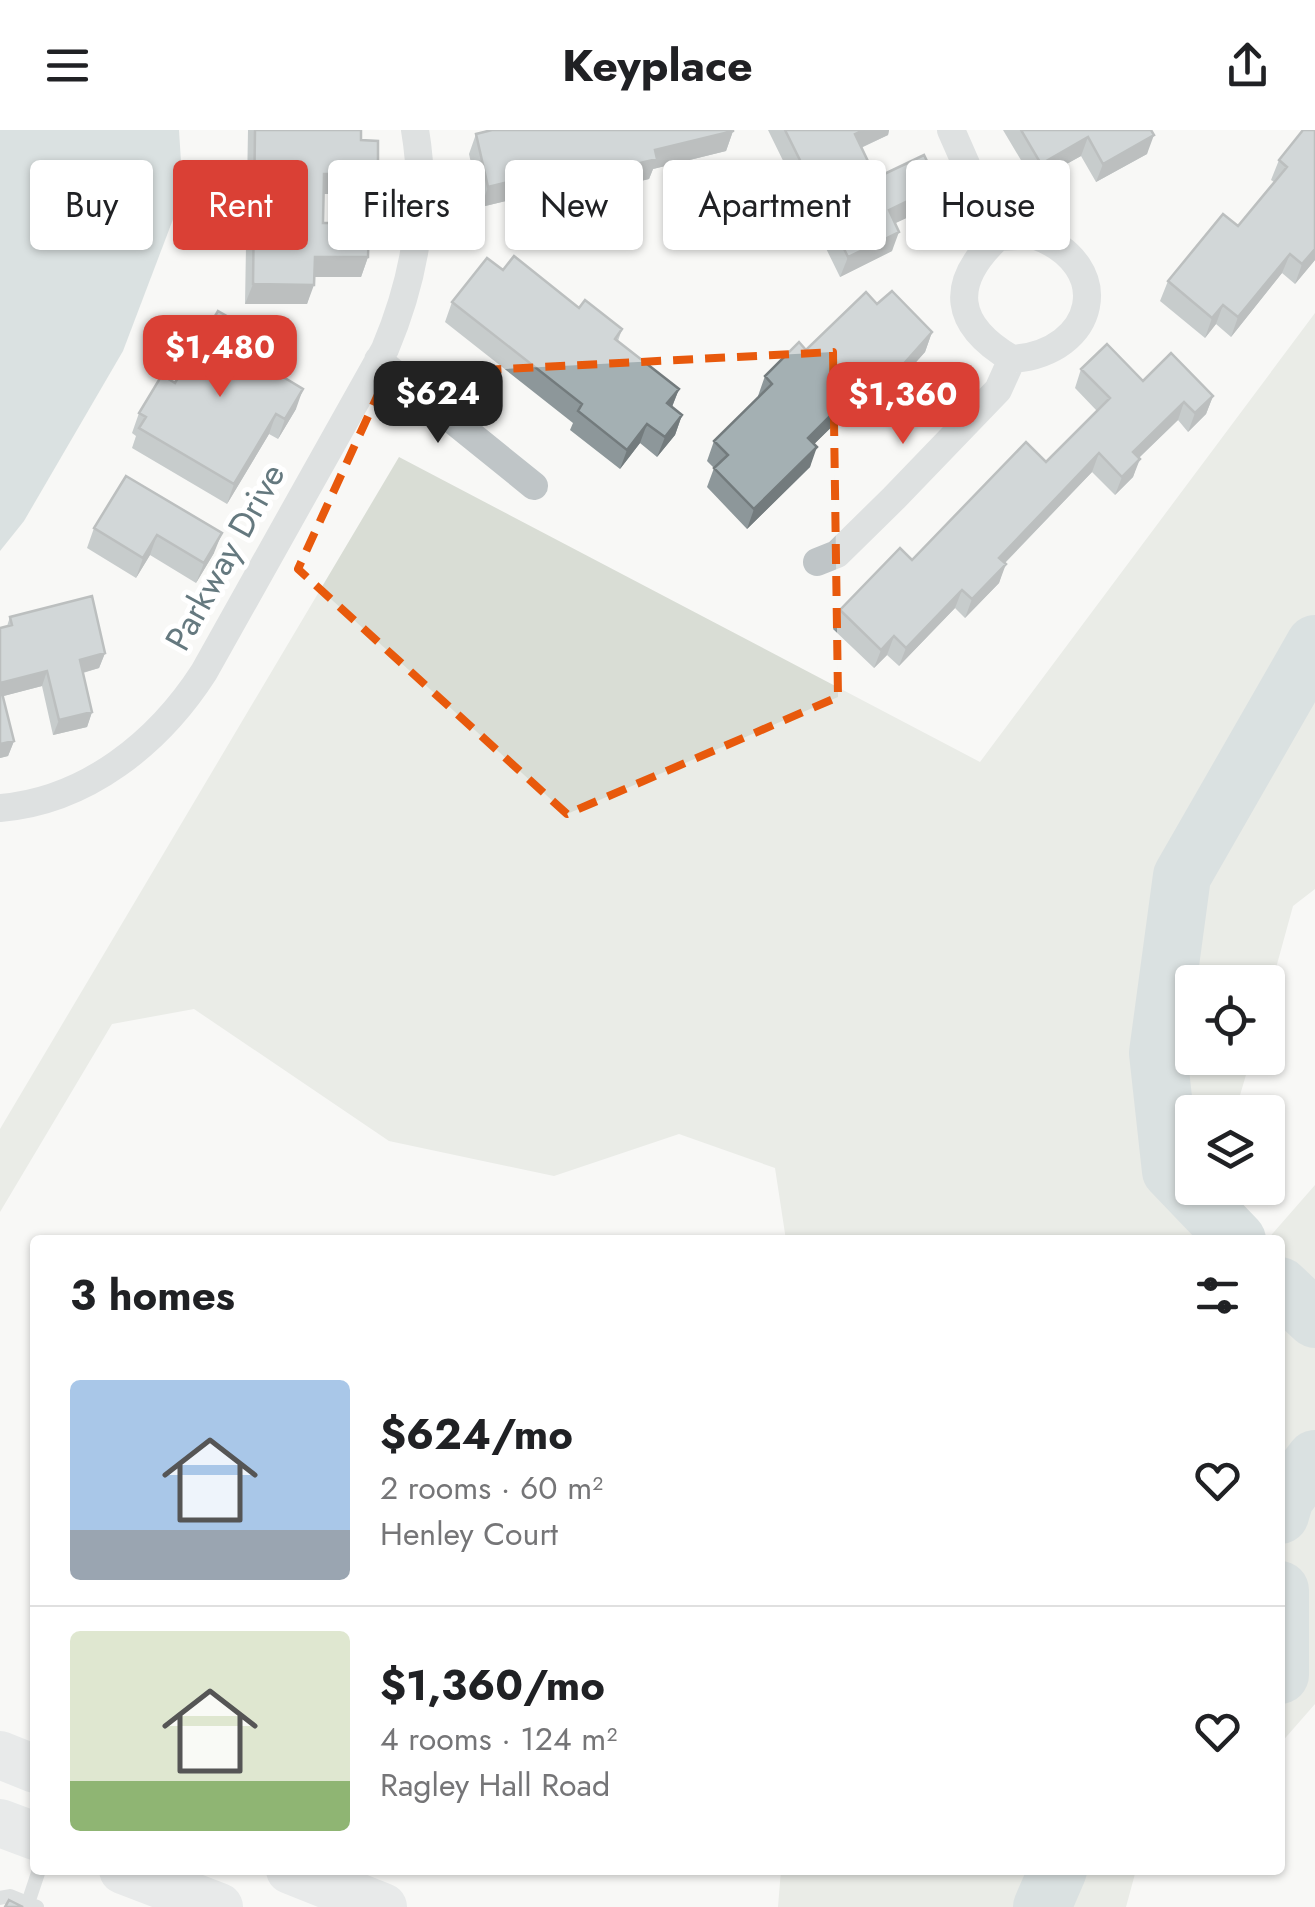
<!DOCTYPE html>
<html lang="en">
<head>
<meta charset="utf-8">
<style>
	body { margin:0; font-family:Jost,sans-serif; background:#f2f2f2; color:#202124; height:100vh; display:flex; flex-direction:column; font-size:38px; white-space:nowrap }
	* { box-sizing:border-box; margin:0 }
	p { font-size:32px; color:#757577 }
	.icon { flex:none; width:55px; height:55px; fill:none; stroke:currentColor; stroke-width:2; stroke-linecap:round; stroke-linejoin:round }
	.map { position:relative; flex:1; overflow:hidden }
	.drawer { position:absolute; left:30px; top:1105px; width:1255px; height:640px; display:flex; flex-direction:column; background:#fff; border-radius:10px; box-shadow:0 2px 8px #0004 }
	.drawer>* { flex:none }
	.top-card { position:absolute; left:30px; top:30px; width:1255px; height:90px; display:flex; gap:20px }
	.tools { position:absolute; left:1175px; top:835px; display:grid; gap:20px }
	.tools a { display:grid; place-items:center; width:110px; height:110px; border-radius:10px; background:#fff; box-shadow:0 2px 8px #0004; font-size:50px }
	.price { position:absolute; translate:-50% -85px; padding:0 22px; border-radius:20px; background:#da4035; color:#fff; font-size:32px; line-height:65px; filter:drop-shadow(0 2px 5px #0008) }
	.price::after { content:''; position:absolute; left:50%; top:60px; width:30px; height:22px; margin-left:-15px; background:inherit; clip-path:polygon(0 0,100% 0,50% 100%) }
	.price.current { background:#222; color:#fff }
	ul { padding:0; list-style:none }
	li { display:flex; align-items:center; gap:30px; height:250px; padding:0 40px }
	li+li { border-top:2px solid #e0e0e0 }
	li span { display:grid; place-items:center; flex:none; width:280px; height:200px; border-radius:10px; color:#555 }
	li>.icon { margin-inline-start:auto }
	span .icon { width:120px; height:120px; fill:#fffc; stroke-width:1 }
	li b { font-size:42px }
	h2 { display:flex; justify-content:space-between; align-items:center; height:120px; padding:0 40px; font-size:42px }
	.tag { padding:0 35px; border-radius:10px; background:#fff; box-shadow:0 2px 8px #0004; font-size:35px; line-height:90px }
	.tag.current { background:#da4035; color:#fff }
	header { display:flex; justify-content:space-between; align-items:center; height:130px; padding:0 40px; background:#fff; font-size:45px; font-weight:700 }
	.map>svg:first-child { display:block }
	.green { fill:#d9ddd5 }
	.water { fill:#b7c5c7 }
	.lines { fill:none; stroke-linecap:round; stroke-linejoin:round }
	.river { stroke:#b7c5c7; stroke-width:58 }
	.lane { stroke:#bfc5c7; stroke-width:14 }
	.street { stroke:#bfc5c7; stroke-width:28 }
	.highway { stroke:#d4d9db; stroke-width:48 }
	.wall { fill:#8d979a }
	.shaded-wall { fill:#737b7d }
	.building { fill:#a4b0b3; stroke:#737b7d; stroke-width:2.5 }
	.marked { fill:none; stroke:#e8590c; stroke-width:8; stroke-dasharray:20 12; stroke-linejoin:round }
	.labels { text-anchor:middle; stroke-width:10; stroke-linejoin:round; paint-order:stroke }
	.street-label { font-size:35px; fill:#65797f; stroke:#fff }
</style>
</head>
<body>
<header><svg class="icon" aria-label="menu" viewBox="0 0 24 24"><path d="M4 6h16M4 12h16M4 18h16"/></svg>Keyplace<svg class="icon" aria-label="share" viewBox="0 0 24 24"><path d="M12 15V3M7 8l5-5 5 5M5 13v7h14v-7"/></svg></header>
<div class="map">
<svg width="1315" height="1777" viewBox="0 0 1315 1777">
	<rect width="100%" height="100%" fill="#f8f8f6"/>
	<!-- green -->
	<path class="green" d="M 1315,183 L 1315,759 L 1293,776 L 1268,867 L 1268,852 L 1192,852 L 1192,928 L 1251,928 L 1235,982 L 1192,982 L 1192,1058 L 1214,1058 L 1234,1110 L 786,1110 L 775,1038 L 679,1004 L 554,1046 L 389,1011 L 194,879 L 112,894 L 0,1082 L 0,999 L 399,327 L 980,632 Z
		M 1315,1055 L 1315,1574 L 1280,1614 L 1280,1110 L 1267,1110 Z
		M 781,1740 L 1136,1740 L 1126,1777 L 778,1777 Z"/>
	<!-- water -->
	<path class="water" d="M 0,0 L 179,0 L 183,63 L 123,221 L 24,391 L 0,421 Z"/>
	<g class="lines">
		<!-- river -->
		<path class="river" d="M 1237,1110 L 1171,1041 L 1158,923 L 1182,746 L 1315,514
			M 1280,1156 L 1315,1189
			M 1280,1385 L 1285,1368 L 1315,1329
			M 1280,1460 L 1280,1545
			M 1042,1777 L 1058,1740"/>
		<!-- lane -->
		<path class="lane" d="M 0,1768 L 10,1766 L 37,1777
			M 28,1773 L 39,1740"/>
		<!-- street -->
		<path class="street" d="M 951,0 L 998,107
			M 1034,105 C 1117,135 1097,223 1012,229 C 954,195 948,154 998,107 Z
			M 378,230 L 534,356
			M 817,432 L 837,424 L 894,368 L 998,260 L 1012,229
			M 0,678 C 87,671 159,612 204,542 L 385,219 C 415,148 428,76 415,0"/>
		<!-- highway -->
		<path class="highway" d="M 0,1625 L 35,1639
			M 0,1693 L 35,1706
			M 123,1740 L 219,1777
			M 290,1740 L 383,1777"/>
	</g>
	<!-- wall -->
	<path class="wall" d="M 248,0 L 361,0 L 361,10 L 378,44 L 370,64 L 323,64 L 323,93 L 368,127 L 361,147 L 315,147 L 307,174 L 245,174 Z
		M 488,0 L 733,0 L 733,1 L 726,21 L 653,39 L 649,49 L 566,69 L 563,57 L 481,77 L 469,24 L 476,4 Z
		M 768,0 L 889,0 L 888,5 L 861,18 L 876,48 L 932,76 L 895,93 L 892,121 L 840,147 Z
		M 1003,0 L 1151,0 L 1147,24 L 1096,52 L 1081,26 L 1034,52 Z
		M 1315,0 L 1315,130 L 1295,154 L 1282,143 L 1231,207 L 1216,194 L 1205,208 L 1160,171 L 1168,151 L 1238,96 L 1274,52 L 1271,50 L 1279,30 Z
		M 503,140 L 622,199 L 618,211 L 679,259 L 672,277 L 682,285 L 675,305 L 657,327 L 640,313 L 620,339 L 570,300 L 573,293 L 445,192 L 452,172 Z
		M 877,174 L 932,202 L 925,222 L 868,286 L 856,273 L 814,314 L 810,337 L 747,399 L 707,357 L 714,338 L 707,331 L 714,311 L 759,267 L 758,266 L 765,246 Z
		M 267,209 L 258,232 L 296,279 L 278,309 L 269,304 L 227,374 L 132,318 L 136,306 L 132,303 L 139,283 L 175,253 Z
		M 1081,239 L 1213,266 L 1206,284 L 1188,302 L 1178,290 L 1139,328 L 1133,347 L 1115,365 L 1092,342 L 1005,433 L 999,453 L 965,488 L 955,478 L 899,536 L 887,525 L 874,538 L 833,499 L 840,480 L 912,430 L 1046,332 L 1097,281 L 1075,258 Z
		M 126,346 L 214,423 L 196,453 L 150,425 L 136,448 L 87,418 L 94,398 Z
		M 92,466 L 105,523 L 99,538 L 83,543 L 92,582 L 87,597 L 53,605 L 42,556 L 3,566 L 14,611 L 8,626 L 0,628 L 0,498 L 7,496 L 10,487 Z"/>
	<!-- shaded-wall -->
	<path class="shaded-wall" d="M 864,0 L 889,0 L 888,5 L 847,24 L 855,4 Z
		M 733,1 L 726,21 L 653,39 L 649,49 L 566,69 L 573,49 L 655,20 Z
		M 1154,5 L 1147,24 L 1096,52 L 1103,34 Z
		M 1088,7 L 1081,26 L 1034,52 L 1041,34 Z
		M 570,37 L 563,57 L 481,77 L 488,57 Z
		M 324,44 L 378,44 L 370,64 L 316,64 Z
		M 939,56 L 932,76 L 881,100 L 889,80 Z
		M 899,102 L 892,121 L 840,147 L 848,127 Z
		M 1315,119 L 1315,130 L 1295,154 L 1302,134 Z
		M 1290,124 L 1282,143 L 1231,207 L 1238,187 Z
		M 315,127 L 368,127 L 361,147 L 308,147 Z
		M 253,154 L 314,155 L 307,174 L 245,174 Z
		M 1223,175 L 1216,194 L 1205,208 L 1212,188 Z
		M 932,202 L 925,222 L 868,286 L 875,266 Z
		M 267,209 L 260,229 L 248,250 L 255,230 Z
		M 863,253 L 856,273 L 800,328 L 808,308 Z
		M 303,259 L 296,279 L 278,309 L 285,289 Z
		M 679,259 L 671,279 L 667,273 Z
		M 1213,266 L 1206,284 L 1188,302 L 1195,283 Z
		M 1184,272 L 1178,290 L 1126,340 L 1133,322 Z
		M 276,284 L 269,304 L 227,374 L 234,354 Z
		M 682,285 L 675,305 L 657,327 L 665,307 Z
		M 647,294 L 640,313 L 620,339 L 627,320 Z
		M 817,317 L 810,337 L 747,399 L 754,379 Z
		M 1099,323 L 1092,342 L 992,446 L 999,428 Z
		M 1140,329 L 1133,347 L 1115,365 L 1122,347 Z
		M 222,403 L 214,423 L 196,453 L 204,433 Z
		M 157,405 L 150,425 L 136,448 L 143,428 Z
		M 1006,434 L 999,453 L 965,488 L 972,469 Z
		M 962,460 L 955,478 L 899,536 L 906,518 Z
		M 894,506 L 887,525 L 874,538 L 881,520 Z
		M 105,523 L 99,538 L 74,545 L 80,530 Z
		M 47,541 L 42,556 L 0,567 L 0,553 Z
		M 92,582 L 87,597 L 53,605 L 59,590 Z
		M 14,611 L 8,626 L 0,628 L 0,614 Z"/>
	<!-- building -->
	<path class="building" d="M 255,0 L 361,0 L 361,10 L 378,11 L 378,44 L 324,44 L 323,93 L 369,93 L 368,127 L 315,127 L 314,155 L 253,154 Z
		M 492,0 L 733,0 L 733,1 L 655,20 L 657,29 L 573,49 L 570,37 L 488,57 L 476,4 Z
		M 785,0 L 864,0 L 855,4 L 876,48 L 924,25 L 939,56 L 889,80 L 899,102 L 848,127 Z
		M 1021,0 L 1151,0 L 1154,5 L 1103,34 L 1088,7 L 1041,34 Z
		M 1303,0 L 1315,0 L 1315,119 L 1302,134 L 1290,124 L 1238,187 L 1223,175 L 1212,188 L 1168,151 L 1223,84 L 1238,96 L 1287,37 L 1279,30 Z
		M 514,126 L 579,178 L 585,170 L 622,199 L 615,209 L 679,259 L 667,273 L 682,285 L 665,307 L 647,294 L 627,320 L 578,281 L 582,274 L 452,172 L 487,128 L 503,140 Z
		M 892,161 L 932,202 L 875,266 L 863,253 L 808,308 L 817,317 L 754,379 L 714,338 L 728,325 L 714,311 L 772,254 L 765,246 L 799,212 L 806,220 L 866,162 L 877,174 Z
		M 218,181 L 267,209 L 255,230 L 303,259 L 285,289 L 276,284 L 234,354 L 139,298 L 146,287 L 139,283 L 162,245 L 175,253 Z
		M 1107,214 L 1143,251 L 1171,223 L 1213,266 L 1195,283 L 1184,272 L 1133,322 L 1140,329 L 1122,347 L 1099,323 L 999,428 L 1006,434 L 972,469 L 962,460 L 906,518 L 894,506 L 881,520 L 840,480 L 900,418 L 912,430 L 1026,312 L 1046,332 L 1110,268 L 1081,239 Z
		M 126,346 L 222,403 L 204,433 L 157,405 L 143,428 L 94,398 Z
		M 92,466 L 105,523 L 80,530 L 92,582 L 59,590 L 47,541 L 0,553 L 0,498 L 12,495 L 10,487 Z
		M 0,555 L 14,611 L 0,614 Z
		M 9,1770 L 23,1777 L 5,1777 Z"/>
	<!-- marked area -->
	<path d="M0 0H1315V1777H0ZM 833,222 L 838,567 L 567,684 L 298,439 L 387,245 Z" fill="#f8f8f6" fill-opacity=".55" fill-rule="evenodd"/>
	<path class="marked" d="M 833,222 L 838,567 L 567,684 L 298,439 L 387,245 Z"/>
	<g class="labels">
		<!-- street labels -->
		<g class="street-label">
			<text transform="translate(225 427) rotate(-61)" y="12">Parkway Drive</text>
		</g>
	</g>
</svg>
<div class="tools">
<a><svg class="icon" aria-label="locate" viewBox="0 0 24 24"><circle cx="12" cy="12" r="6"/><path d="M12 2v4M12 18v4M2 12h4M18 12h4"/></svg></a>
<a><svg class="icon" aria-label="layers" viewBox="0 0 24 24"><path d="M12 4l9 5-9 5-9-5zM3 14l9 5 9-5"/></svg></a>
</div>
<b class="price" style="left:220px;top:270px">$1,480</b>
<b class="price current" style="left:438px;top:316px">$624</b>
<b class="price" style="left:903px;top:317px">$1,360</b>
<div class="top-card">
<a class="tag">Buy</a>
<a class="tag current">Rent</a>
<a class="tag">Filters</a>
<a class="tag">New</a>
<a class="tag">Apartment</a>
<a class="tag">House</a>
</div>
<section class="drawer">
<h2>3 homes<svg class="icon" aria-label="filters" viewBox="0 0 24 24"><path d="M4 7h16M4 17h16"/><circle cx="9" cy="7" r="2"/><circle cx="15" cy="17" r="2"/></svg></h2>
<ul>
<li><span style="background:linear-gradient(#a9c7e8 75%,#9aa5b1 0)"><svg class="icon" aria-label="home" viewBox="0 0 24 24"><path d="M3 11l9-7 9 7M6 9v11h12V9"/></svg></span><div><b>$624/mo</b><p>2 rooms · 60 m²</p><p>Henley Court</p></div><svg class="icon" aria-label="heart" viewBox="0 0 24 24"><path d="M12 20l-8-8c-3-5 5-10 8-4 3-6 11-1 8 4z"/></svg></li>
<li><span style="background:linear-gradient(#dfe7d0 75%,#8fb573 0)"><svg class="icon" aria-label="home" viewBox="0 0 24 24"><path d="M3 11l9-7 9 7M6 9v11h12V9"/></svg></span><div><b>$1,360/mo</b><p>4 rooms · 124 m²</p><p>Ragley Hall Road</p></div><svg class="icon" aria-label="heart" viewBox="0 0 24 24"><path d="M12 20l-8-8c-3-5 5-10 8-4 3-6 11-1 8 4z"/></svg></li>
</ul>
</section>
</div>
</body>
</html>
